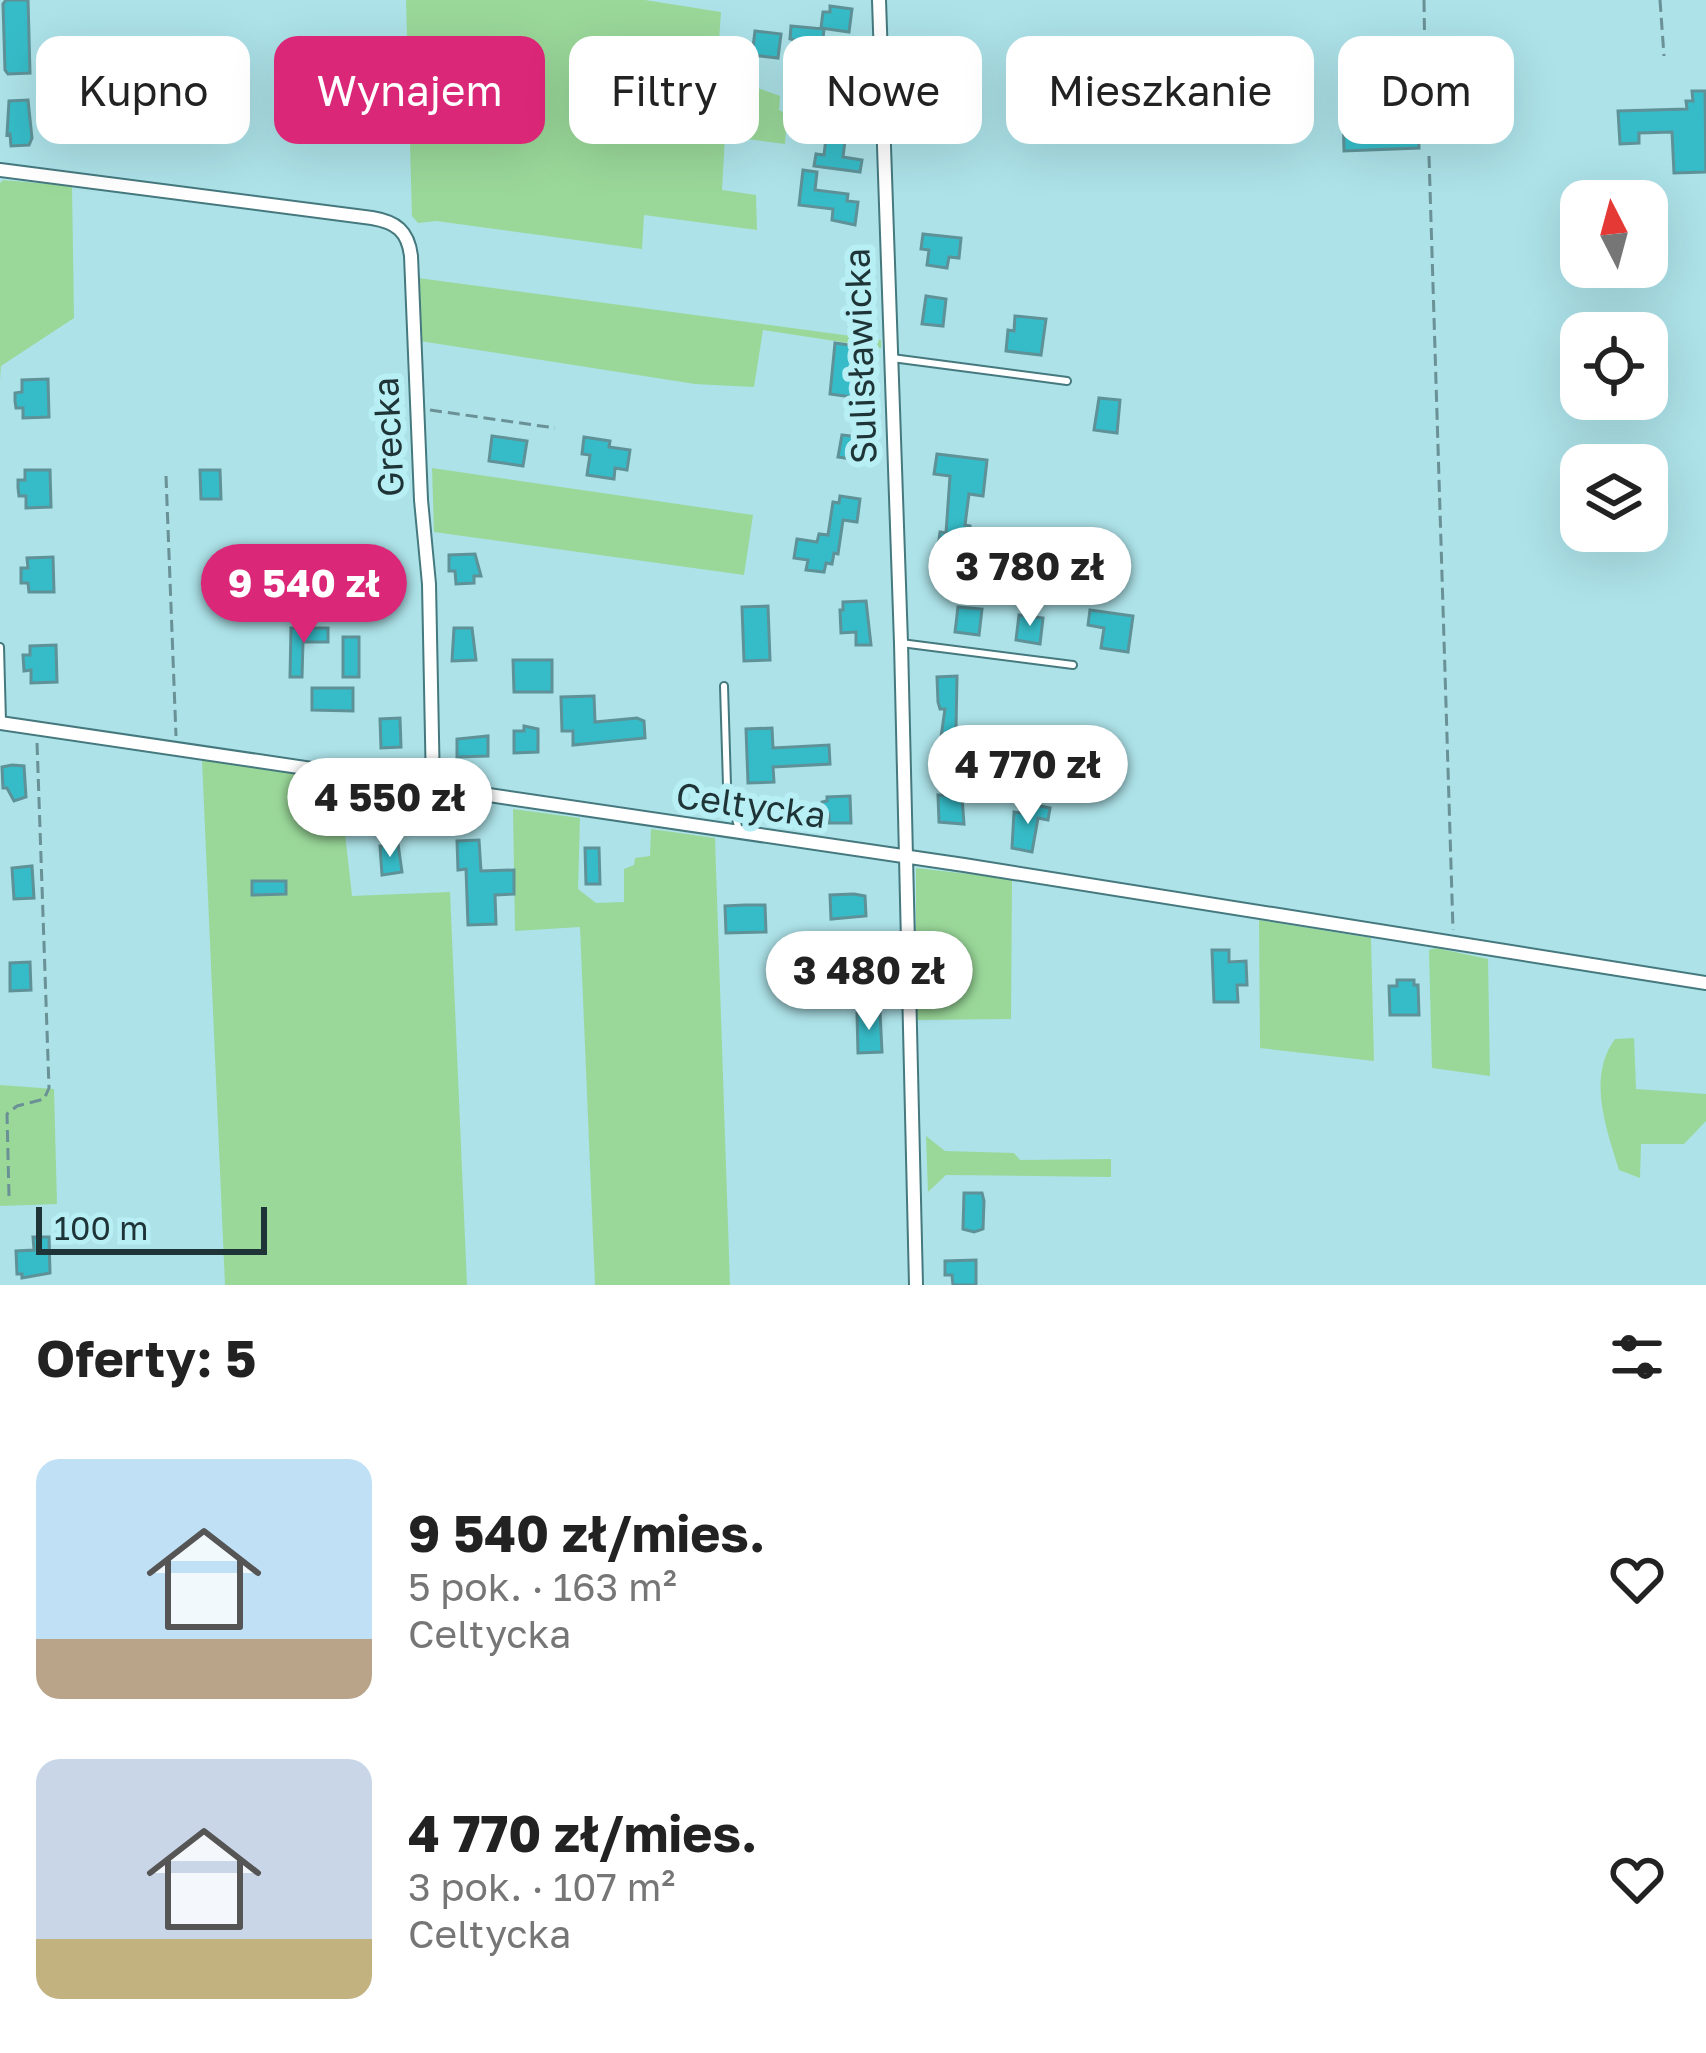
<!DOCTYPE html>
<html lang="pl">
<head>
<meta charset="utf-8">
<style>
	body { margin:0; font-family:"Golos Text",sans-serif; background:#f6f6f6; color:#222; height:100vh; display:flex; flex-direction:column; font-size:45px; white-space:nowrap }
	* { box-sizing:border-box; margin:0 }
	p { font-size:39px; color:#767676 }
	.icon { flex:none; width:66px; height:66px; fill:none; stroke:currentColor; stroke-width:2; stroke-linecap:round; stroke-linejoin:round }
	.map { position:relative; height:1285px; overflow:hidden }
	.details { display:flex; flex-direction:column; background:#fff; flex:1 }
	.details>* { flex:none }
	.hud { position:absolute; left:36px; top:36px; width:1635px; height:108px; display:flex; gap:24px }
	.needle { width:78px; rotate:354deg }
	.controls { position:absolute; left:1560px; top:180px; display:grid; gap:24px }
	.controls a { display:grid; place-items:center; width:108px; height:108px; border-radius:24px; background:#fff; box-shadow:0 12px 48px #0002; font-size:60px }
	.scale { position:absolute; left:36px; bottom:30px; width:231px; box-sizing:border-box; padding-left:12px; border:6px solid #1e3436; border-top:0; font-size:33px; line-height:42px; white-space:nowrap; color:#1e3436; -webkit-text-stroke:9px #b8eff5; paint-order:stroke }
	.price { position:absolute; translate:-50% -102px; padding:0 27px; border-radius:42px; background:#fff; color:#222; font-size:39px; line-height:78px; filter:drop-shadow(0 3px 6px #0008) }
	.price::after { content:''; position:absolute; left:50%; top:72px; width:36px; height:27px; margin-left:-18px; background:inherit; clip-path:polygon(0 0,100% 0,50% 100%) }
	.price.active { background:#db2777; color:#fff }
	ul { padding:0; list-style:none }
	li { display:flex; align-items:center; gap:36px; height:300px; padding:0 36px }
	li span { display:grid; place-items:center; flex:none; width:336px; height:240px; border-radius:24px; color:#555 }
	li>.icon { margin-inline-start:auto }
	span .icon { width:144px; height:144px; fill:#fffc; stroke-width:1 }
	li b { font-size:51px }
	h2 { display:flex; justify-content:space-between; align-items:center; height:144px; padding:0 36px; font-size:51px }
	.tag { padding:0 42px; border-radius:24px; background:#fff; box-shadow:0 12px 48px #0002; font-size:42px; line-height:108px }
	.tag.active { background:#db2777; color:#fff }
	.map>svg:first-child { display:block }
	.green { fill:#9ad899 }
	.building { fill:#36bcc8; stroke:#5e9298; stroke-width:3 }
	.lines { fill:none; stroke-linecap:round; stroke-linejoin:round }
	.service-casing { stroke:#45797e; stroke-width:10 }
	.minor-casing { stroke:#45797e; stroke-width:16 }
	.path { stroke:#6a9196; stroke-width:3; stroke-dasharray:12 6; stroke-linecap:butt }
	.service { stroke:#fff; stroke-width:6 }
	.minor { stroke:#fff; stroke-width:12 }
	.labels { text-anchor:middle; stroke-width:12; stroke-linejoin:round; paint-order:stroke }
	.street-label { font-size:36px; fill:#1e3436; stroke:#b8eff5 }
</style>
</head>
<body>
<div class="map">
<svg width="1706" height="1285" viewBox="0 0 1706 1285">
	<rect width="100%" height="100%" fill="#ace2e8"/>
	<!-- green -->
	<path class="green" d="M 406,0 L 645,0 L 721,12 L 717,71 L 758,79 L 758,88 L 780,96 L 779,110 L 787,114 L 785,144 L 725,136 L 722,190 L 756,195 L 757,230 L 644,215 L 642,249 L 436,221 L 418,223 L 412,216 Z
		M 3,180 L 72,186 L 74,318 L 1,366 L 0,380 L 0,183 Z
		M 418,278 L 881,340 L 881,348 L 763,330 L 754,387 L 695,384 L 420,341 Z
		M 432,468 L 753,515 L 744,575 L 434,532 Z
		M 202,760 L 339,780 L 352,896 L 450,892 L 467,1285 L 225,1285 Z
		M 513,809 L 580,818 L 578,889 L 596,903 L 624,902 L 624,869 L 634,865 L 635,858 L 650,856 L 651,829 L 715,838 L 730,1285 L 595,1285 L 580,927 L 515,931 Z
		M 916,868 L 1012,879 L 1011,1019 L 916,1020 Z
		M 1259,920 L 1371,938 L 1374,1061 L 1260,1048 Z
		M 1436,948 L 1488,959 L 1490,1076 L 1432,1068 L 1429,950 Z
		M 1634,1038 L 1636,1089 L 1706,1094 L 1706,1121 L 1684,1144 L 1641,1144 L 1640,1178 L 1619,1170 C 1606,1128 1587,1077 1615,1039 Z
		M 0,1085 L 54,1089 L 57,1204 L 0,1206 Z
		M 926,1136 L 945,1151 L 1014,1153 L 1020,1160 L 1111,1159 L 1111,1177 L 946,1175 L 928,1192 Z"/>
	<!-- building -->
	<path class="building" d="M 6,0 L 28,0 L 30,73 L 8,74 L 5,70 L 3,4 Z
		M 830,6 L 852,9 L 849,32 L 821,28 L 823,12 L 830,12 Z
		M 791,26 L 824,29 L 822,48 L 790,39 Z
		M 755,31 L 781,34 L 778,58 L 752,55 Z
		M 1412,43 L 1412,70 L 1406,70 L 1406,78 L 1388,78 L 1388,44 Z
		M 1369,74 L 1371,127 L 1418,125 L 1419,148 L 1344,151 L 1342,75 Z
		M 1692,91 L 1705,91 L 1706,172 L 1674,173 L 1672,132 L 1639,133 L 1639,143 L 1620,144 L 1618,111 L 1687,109 L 1686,101 L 1693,101 Z
		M 28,100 L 32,138 L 29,145 L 11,146 L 10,134 L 7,135 L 9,101 Z
		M 829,113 L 848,115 L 843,157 L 862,160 L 860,172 L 814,166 L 816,154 L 824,155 Z
		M 803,170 L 817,172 L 815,190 L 848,194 L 847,201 L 858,202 L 855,225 L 832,220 L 833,209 L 799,205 Z
		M 923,234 L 961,238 L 959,258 L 949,257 L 947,268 L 927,265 L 929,250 L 921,249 Z
		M 926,296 L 946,299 L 943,326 L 922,324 Z
		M 1015,316 L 1046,319 L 1041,355 L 1006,351 L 1008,330 L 1014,331 Z
		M 835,343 L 856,346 L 853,368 L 856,369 L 855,375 L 862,376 L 859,398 L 830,394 Z
		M 48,379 L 49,417 L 23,418 L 23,408 L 16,408 L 15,401 L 15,393 L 22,392 L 22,380 Z
		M 1099,398 L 1120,400 L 1117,433 L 1094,430 Z
		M 842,435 L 861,437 L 858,460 L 838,457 Z
		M 492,436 L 527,441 L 523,466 L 489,461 Z
		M 584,437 L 610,441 L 609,447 L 630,450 L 627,470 L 615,468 L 614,479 L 587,475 L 590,455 L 582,454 Z
		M 937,454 L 987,460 L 983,496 L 969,494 L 965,525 L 970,526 L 964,577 L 940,574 L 942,564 L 936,563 L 940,532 L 946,533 L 950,476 L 934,474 Z
		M 25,470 L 50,470 L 51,507 L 26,508 L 26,496 L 19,496 L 18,488 L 18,480 L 25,480 Z
		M 200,470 L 220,470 L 221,499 L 201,499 Z
		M 840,496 L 860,499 L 857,522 L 843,520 L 838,554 L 834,553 L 832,564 L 826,563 L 824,572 L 806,570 L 808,560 L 794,558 L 797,539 L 817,542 L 819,534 L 828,535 L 833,502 L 839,503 Z
		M 999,551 L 1028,555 L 1024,581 L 996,577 Z
		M 475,554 L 481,576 L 474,576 L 474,583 L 456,584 L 455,571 L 449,571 L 449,555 Z
		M 53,557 L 54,592 L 29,592 L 28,583 L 21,583 L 21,568 L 28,568 L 27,558 Z
		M 866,601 L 871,645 L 856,645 L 856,632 L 841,633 L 840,610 L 843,610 L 843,602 Z
		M 768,606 L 770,660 L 744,661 L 742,607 Z
		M 958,607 L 982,609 L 979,635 L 955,632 Z
		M 1090,610 L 1133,616 L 1128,652 L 1101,648 L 1104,628 L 1088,625 Z
		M 1019,615 L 1043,618 L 1040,644 L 1016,640 Z
		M 291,628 L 328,628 L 328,642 L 303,642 L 302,677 L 290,677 Z
		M 454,628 L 472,628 L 476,660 L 452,661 Z
		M 343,637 L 359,637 L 359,677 L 343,677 Z
		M 56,645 L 57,682 L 31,683 L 31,670 L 24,671 L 23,655 L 30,655 L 30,646 Z
		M 513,660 L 552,660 L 552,692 L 514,692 Z
		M 957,676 L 956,729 L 970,731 L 967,754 L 939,751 L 945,709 L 940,709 L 938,702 L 937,677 Z
		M 312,688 L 353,688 L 353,711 L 312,710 Z
		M 594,696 L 595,722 L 637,718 L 644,721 L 645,738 L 573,745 L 573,731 L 562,731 L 561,697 Z
		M 400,718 L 401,747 L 381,748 L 380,719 Z
		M 524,726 L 538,729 L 538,752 L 514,753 L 514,731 L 524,731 Z
		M 772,728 L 773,748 L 829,745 L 830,764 L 773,767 L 774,782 L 748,783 L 746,729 Z
		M 488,736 L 488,756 L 457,757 L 457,739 Z
		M 12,765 L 24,766 L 26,797 L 14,801 L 7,788 L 3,788 L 2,767 Z
		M 938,795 L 962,797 L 964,824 L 939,822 Z
		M 850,796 L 851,823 L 829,823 L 829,814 L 822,814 L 822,802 L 827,801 L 827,797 Z
		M 1030,804 L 1050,808 L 1048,820 L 1038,818 L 1032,852 L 1012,848 L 1014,812 L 1028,814 Z
		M 479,840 L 481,871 L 514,870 L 514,894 L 495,895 L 496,924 L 468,925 L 466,869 L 458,870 L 457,841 Z
		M 398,844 L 402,872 L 382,875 L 380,846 Z
		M 585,848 L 599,848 L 600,884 L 586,884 Z
		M 32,866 L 34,898 L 14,899 L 12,868 Z
		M 252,881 L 286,881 L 286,894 L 252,895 Z
		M 854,894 L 865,896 L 866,916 L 831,919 L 830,895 Z
		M 745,905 L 765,905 L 766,932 L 726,933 L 725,906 Z
		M 1212,950 L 1229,950 L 1229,962 L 1246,961 L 1247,985 L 1237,985 L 1238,1002 L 1214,1002 Z
		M 30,962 L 31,990 L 10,991 L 10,963 Z
		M 1397,980 L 1414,980 L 1414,985 L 1418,985 L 1419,1015 L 1390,1015 L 1389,986 L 1397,986 Z
		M 880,1012 L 882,1052 L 858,1053 L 857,1013 Z
		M 964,1193 L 982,1193 L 984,1201 L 983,1229 L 974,1232 L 963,1229 Z
		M 33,1237 L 49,1237 L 50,1273 L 22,1278 L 22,1274 L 17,1274 L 16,1251 L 34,1250 Z
		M 976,1260 L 976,1285 L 953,1285 L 952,1275 L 945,1275 L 945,1261 Z"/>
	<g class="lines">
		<defs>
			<path id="service" d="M 892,358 L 1067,381
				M 901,643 L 1073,665
				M 0,647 L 2,722
				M 724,686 L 727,785 L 739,830"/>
			<path id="minor" d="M 879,0 L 901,643 L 916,1285
				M 0,170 L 372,218 C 396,222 408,231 411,256 L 421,500 L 429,584 L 433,788
				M 0,723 L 964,865 L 1706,983"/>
		</defs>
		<!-- service casing -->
		<use href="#service" class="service-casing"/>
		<!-- minor casing -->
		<use href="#minor" class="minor-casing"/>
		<!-- path -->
		<path class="path" d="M 1424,0 L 1425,67
			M 1660,0 L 1664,56
			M 1429,156 L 1453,930
			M 430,410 L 555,428
			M 166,476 L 176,736
			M 9,1196 L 7,1114 L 17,1106 L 44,1099 L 49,1088 L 37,742"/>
		<!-- service -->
		<use href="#service" class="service"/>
		<!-- minor -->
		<use href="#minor" class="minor"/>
	</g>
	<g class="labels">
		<!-- street labels -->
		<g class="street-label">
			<text transform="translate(860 356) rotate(-92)" y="13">Sulisławicka</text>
			<text transform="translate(388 437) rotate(-93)" y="13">Grecka</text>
			<text transform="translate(751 805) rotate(8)" y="13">Celtycka</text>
		</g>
	</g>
</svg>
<div class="controls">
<a><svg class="needle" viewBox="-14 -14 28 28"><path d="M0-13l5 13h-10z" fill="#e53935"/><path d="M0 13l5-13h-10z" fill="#767676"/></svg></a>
<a><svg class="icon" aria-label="locate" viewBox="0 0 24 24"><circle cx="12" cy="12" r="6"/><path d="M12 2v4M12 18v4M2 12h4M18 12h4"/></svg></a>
<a><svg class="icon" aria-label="layers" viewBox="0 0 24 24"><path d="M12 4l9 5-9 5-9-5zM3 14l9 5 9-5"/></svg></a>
</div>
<div class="scale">100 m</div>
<b class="price" style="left:1030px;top:629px">3 780 zł</b>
<b class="price active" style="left:304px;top:646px">9 540 zł</b>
<b class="price" style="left:1028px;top:827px">4 770 zł</b>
<b class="price" style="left:390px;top:860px">4 550 zł</b>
<b class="price" style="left:869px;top:1033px">3 480 zł</b>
<div class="hud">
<a class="tag">Kupno</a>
<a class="tag active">Wynajem</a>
<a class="tag">Filtry</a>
<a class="tag">Nowe</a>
<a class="tag">Mieszkanie</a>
<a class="tag">Dom</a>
</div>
</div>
<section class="details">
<h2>Oferty: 5<svg class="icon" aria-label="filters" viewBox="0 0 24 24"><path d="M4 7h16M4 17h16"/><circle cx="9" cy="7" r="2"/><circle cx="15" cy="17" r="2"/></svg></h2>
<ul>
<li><span style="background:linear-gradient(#bfe0f5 75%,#b9a48a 0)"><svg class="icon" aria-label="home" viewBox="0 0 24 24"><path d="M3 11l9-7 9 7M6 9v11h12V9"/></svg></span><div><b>9 540 zł/mies.</b><p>5 pok. · 163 m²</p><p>Celtycka</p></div><svg class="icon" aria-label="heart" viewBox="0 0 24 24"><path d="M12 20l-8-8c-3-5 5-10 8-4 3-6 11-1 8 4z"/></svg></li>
<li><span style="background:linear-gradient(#c9d6e8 75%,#c2b280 0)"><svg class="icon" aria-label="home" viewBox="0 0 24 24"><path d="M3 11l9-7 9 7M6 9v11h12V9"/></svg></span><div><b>4 770 zł/mies.</b><p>3 pok. · 107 m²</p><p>Celtycka</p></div><svg class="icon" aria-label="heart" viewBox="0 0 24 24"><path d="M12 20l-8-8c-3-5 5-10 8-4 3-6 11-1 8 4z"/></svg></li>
</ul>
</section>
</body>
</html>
